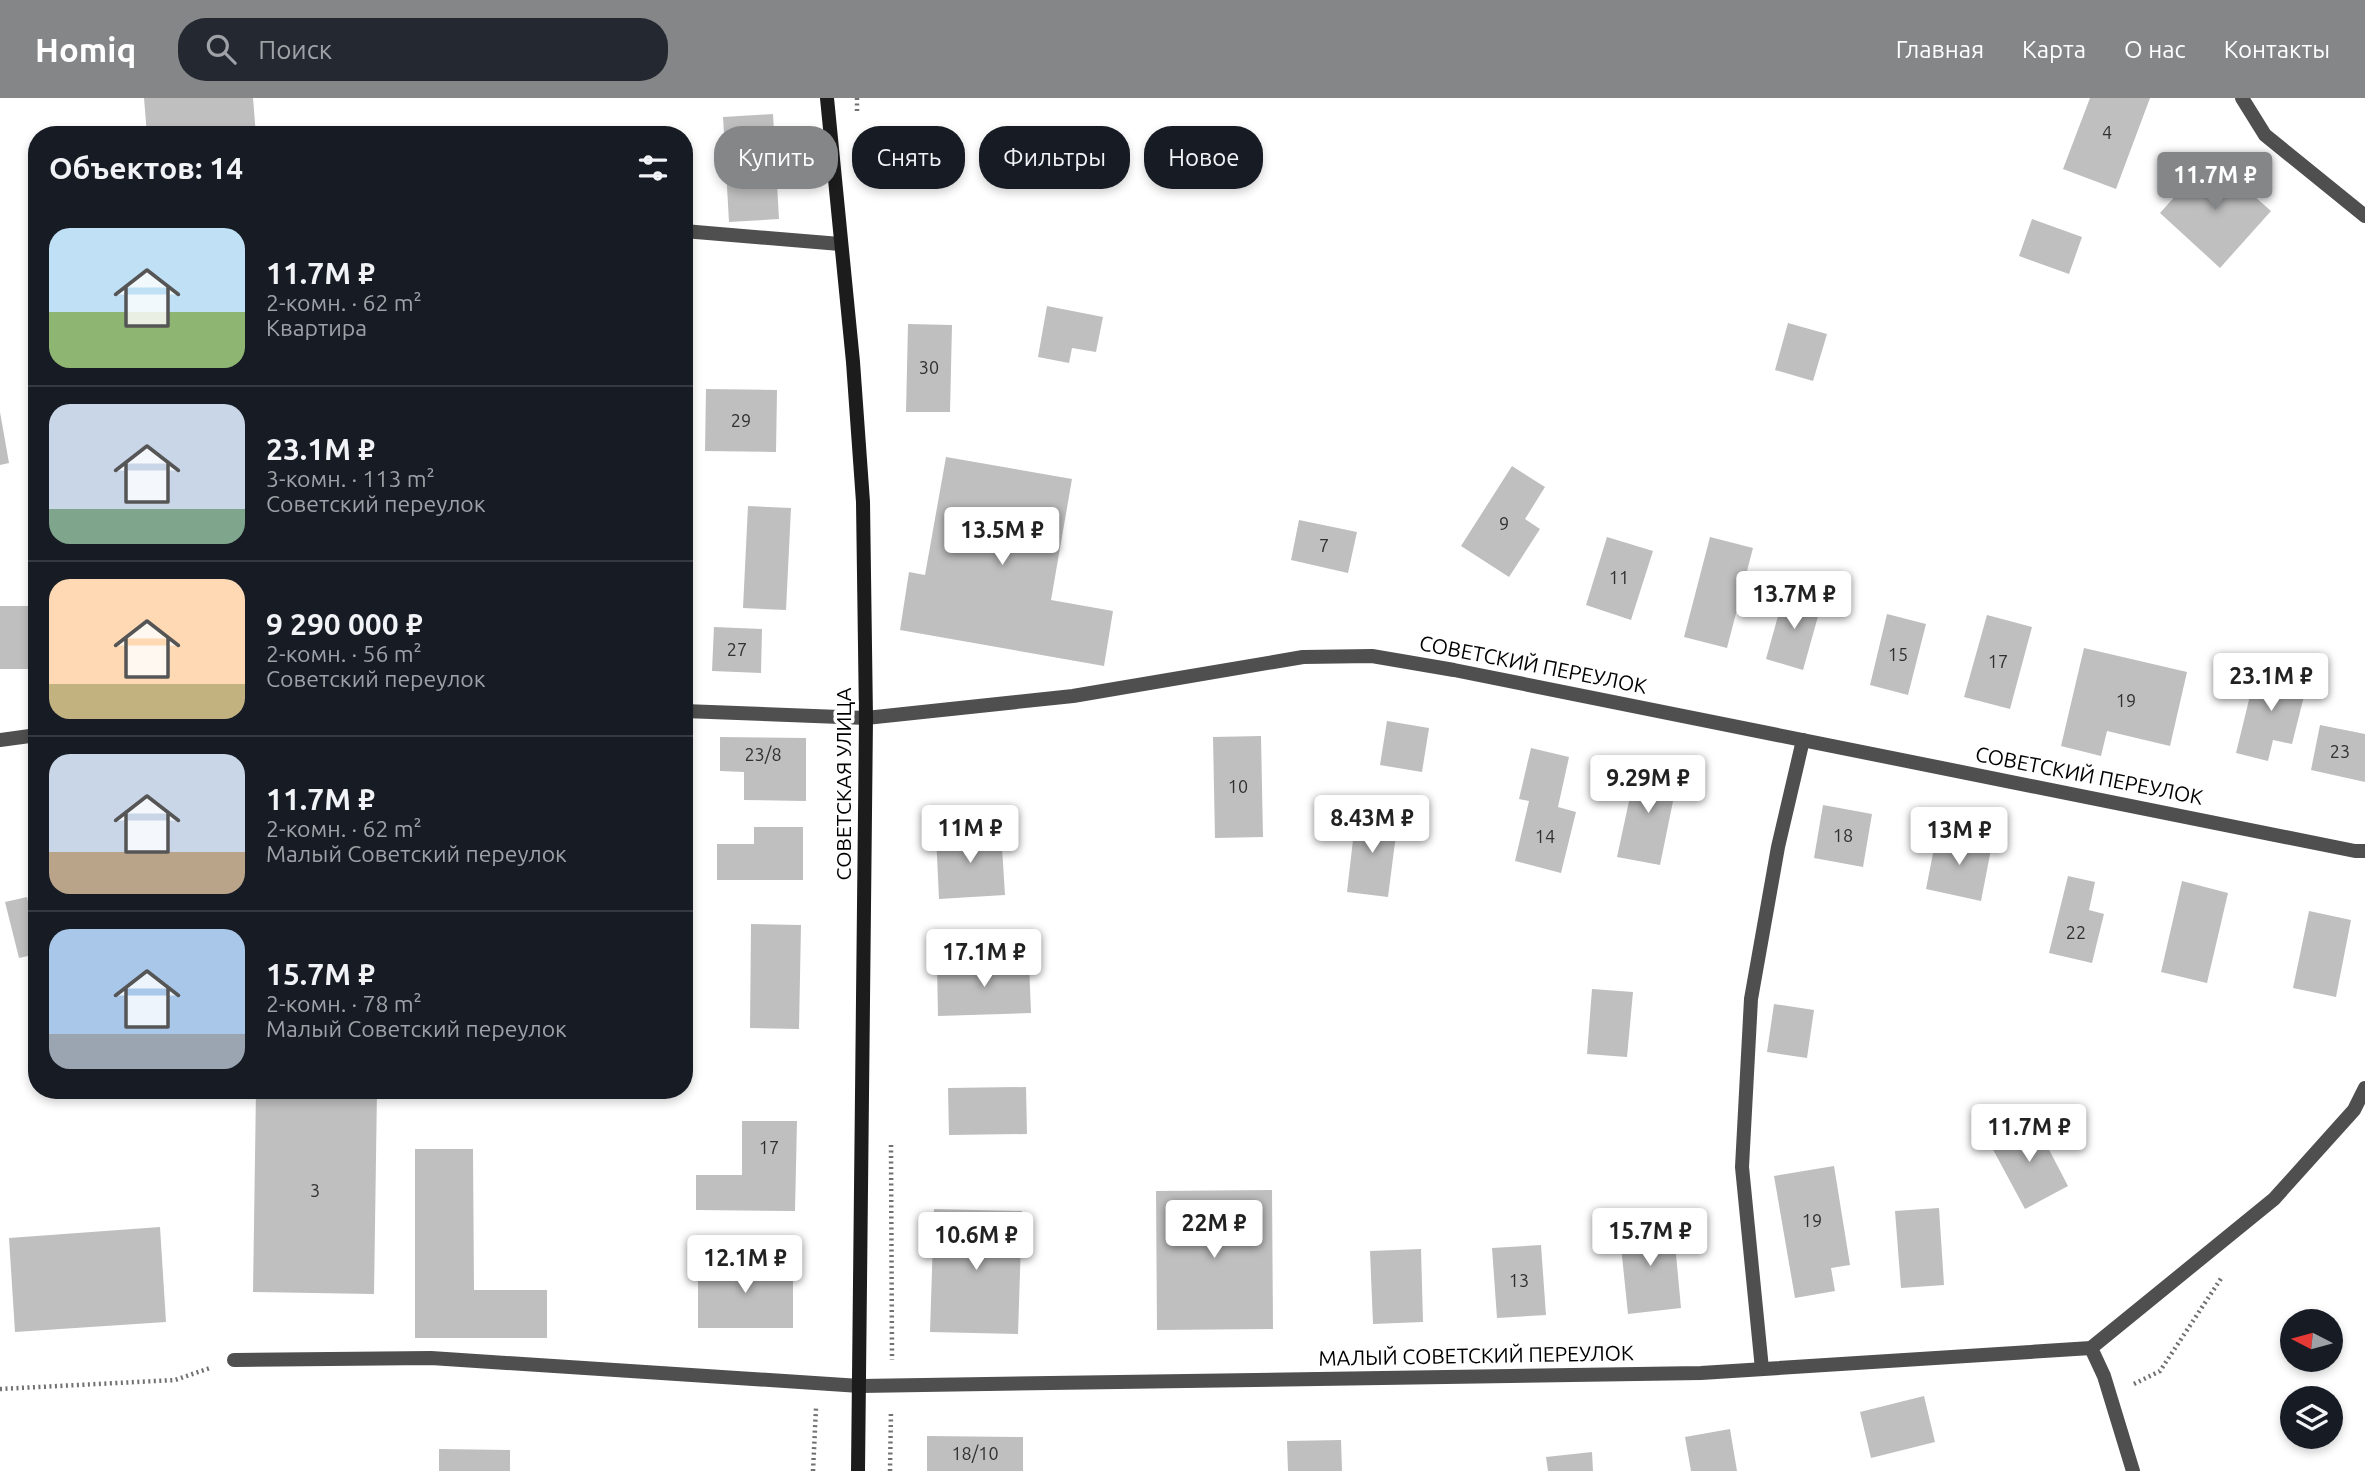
<!DOCTYPE html>
<html lang="ru">
<head>
<meta charset="utf-8">
<style>
	body { margin:0; font-family:Ubuntu,sans-serif; background:#242831; color:#f1f3f6; height:100vh; display:flex; flex-direction:column; font-size:26px; white-space:nowrap }
	* { box-sizing:border-box; margin:0 }
	p { font-size:23px; color:#9ea1a6 }
	.icon { flex:none; width:38px; height:38px; fill:none; stroke:currentColor; stroke-width:2; stroke-linecap:round; stroke-linejoin:round }
	.map { position:relative; flex:1; overflow:hidden }
	.sheet { position:absolute; left:28px; top:28px; width:665px; height:973px; display:flex; flex-direction:column; background:#171b24; border-radius:28px; box-shadow:0 4px 10px #0003 }
	.sheet>* { flex:none }
	.guide { position:absolute; left:714px; top:28px; width:665px; height:63px; display:flex; gap:14px }
	.needle { width:46px; rotate:276deg }
	.fabs { position:absolute; left:2280px; top:1211px; display:grid; gap:14px }
	.fabs a { display:grid; place-items:center; width:63px; height:63px; border-radius:50%; background:#171b24; box-shadow:0 4px 10px #0003; font-size:35px }
	.price { position:absolute; translate:-50% -60px; padding:0 16px; border-radius:7px; background:#fff; color:#222; font-size:23px; line-height:46px; filter:drop-shadow(0 2px 4px #0008) }
	.price::after { content:''; position:absolute; left:50%; top:42px; width:21px; height:16px; margin-left:-10px; background:inherit; clip-path:polygon(0 0,100% 0,50% 100%) }
	.price.on { background:#858687; color:#fff }
	ul { padding:0; list-style:none }
	li { display:flex; align-items:center; gap:21px; height:175px; padding:0 21px }
	li+li { border-top:2px solid #363941 }
	li span { display:grid; place-items:center; flex:none; width:196px; height:140px; border-radius:21px; color:#555 }
	li>.icon { margin-inline-start:auto }
	span .icon { width:84px; height:84px; fill:#fffc; stroke-width:1 }
	li b { font-size:30px }
	h2 { display:flex; justify-content:space-between; align-items:center; height:84px; padding:0 21px; font-size:30px }
	.pill { padding:0 24px; border-radius:28px; background:#171b24; box-shadow:0 4px 10px #0003; font-size:24px; line-height:63px }
	.pill.on { background:#858687; color:#fff }
	header { display:flex; align-items:center; gap:42px; box-sizing:border-box; height:98px; padding:0 35px; background:#858687; color:#fff }
	header strong { font-size:33px }
	nav { display:flex; gap:38px; margin-inline-start:auto; font-size:24px }
	.search { width:490px; height:63px; background:#242831; display:flex; align-items:center; gap:18px; box-sizing:border-box; padding:0 24px; border-radius:28px; color:#9ea1a6; font-size:26px }
	.map>svg:first-child { display:block }
	.building { fill:#bfbfbf }
	.lines { fill:none; stroke-linecap:round; stroke-linejoin:round }
	.path { stroke:#717171; stroke-width:4.5; stroke-dasharray:2 3.5; stroke-linecap:butt }
	.service { stroke:#4f4f4f; stroke-width:14 }
	.minor { stroke:#4f4f4f; stroke-width:14 }
	.secondary { stroke:#1c1c1c; stroke-width:14 }
	.labels { text-anchor:middle; stroke-width:7; stroke-linejoin:round; paint-order:stroke }
	.number-label { font-size:18px; fill:#303030 }
	.street-label { font-size:21px; fill:#000; stroke:#fff }
</style>
</head>
<body>
<header>
<strong>Homiq</strong>
<div class="search"><svg class="icon" aria-label="search" viewBox="0 0 24 24"><circle cx="10" cy="10" r="6"/><path d="M15 15l6 6"/></svg>Поиск</div>
<nav><a>Главная</a><a>Карта</a><a>О нас</a><a>Контакты</a></nav>
</header>
<div class="map">
<svg width="2365" height="1373" viewBox="0 0 2365 1373">
	<rect width="100%" height="100%" fill="#fff"/>
	<!-- building -->
	<path class="building" d="M 144,0 L 253,0 L 256,37 L 147,37 Z
		M 2090,0 L 2150,0 L 2116,91 L 2063,71 Z
		M 773,16 L 779,121 L 729,124 L 723,19 Z
		M 2210,59 L 2271,113 L 2220,170 L 2160,115 Z
		M 2032,121 L 2082,139 L 2069,176 L 2019,158 Z
		M 1047,208 L 1103,219 L 1096,254 L 1072,250 L 1069,265 L 1038,259 Z
		M 1788,225 L 1827,236 L 1813,283 L 1775,272 Z
		M 908,226 L 952,227 L 950,314 L 906,314 Z
		M 706,291 L 777,292 L 776,354 L 705,353 Z
		M 0,314 L 9,365 L 0,367 Z
		M 946,359 L 1072,381 L 1051,502 L 1113,513 L 1104,568 L 900,532 L 909,474 L 925,477 Z
		M 1512,368 L 1545,389 L 1525,421 L 1540,431 L 1509,479 L 1461,448 Z
		M 748,408 L 791,410 L 786,512 L 743,510 Z
		M 1299,422 L 1357,434 L 1348,475 L 1291,462 Z
		M 1607,439 L 1653,453 L 1631,522 L 1586,507 Z
		M 1710,439 L 1753,450 L 1727,550 L 1684,539 Z
		M 1785,493 L 1822,504 L 1803,572 L 1766,561 Z
		M 0,508 L 37,508 L 37,571 L 0,571 Z
		M 1887,516 L 1926,526 L 1908,597 L 1870,587 Z
		M 1987,517 L 2032,529 L 2010,611 L 1964,599 Z
		M 714,529 L 762,531 L 761,575 L 712,573 Z
		M 2084,550 L 2187,574 L 2170,648 L 2107,633 L 2101,658 L 2061,648 Z
		M 2257,569 L 2308,582 L 2292,646 L 2273,642 L 2268,663 L 2236,655 Z
		M 1387,623 L 1429,630 L 1422,674 L 1380,667 Z
		M 2320,627 L 2365,636 L 2365,684 L 2311,672 Z
		M 1261,638 L 1263,739 L 1215,740 L 1213,639 Z
		M 720,639 L 806,640 L 806,703 L 744,702 L 744,674 L 720,673 Z
		M 1531,650 L 1569,659 L 1558,709 L 1576,714 L 1561,775 L 1515,763 L 1529,703 L 1519,701 Z
		M 1637,666 L 1679,674 L 1660,767 L 1617,759 Z
		M 1823,707 L 1872,716 L 1863,769 L 1814,760 Z
		M 1356,716 L 1398,721 L 1388,799 L 1347,794 Z
		M 754,729 L 803,729 L 803,782 L 717,782 L 717,746 L 754,746 Z
		M 1001,733 L 1005,797 L 939,801 L 936,737 Z
		M 1937,735 L 1992,746 L 1981,803 L 1926,791 Z
		M 2068,778 L 2095,784 L 2089,812 L 2104,816 L 2092,865 L 2049,855 Z
		M 2182,783 L 2228,795 L 2207,885 L 2161,874 Z
		M 27,799 L 31,816 L 37,814 L 37,856 L 19,860 L 5,804 Z
		M 2309,813 L 2351,822 L 2336,899 L 2293,890 Z
		M 751,826 L 801,827 L 799,931 L 750,930 Z
		M 1029,864 L 1031,915 L 938,918 L 937,867 Z
		M 1592,891 L 1633,894 L 1627,959 L 1587,956 Z
		M 1774,906 L 1814,912 L 1807,960 L 1767,954 Z
		M 1026,989 L 1027,1036 L 949,1037 L 948,990 Z
		M 256,992 L 377,992 L 374,1196 L 253,1194 Z
		M 2033,1021 L 2068,1088 L 2025,1111 L 1989,1044 Z
		M 742,1023 L 797,1023 L 795,1113 L 696,1112 L 696,1077 L 742,1077 Z
		M 415,1051 L 473,1051 L 474,1192 L 547,1192 L 547,1240 L 415,1240 Z
		M 1834,1068 L 1850,1167 L 1831,1170 L 1835,1193 L 1795,1200 L 1774,1078 Z
		M 1272,1092 L 1273,1231 L 1157,1232 L 1156,1093 Z
		M 1939,1110 L 1944,1187 L 1901,1190 L 1895,1113 Z
		M 934,1111 L 1022,1113 L 1018,1236 L 930,1234 Z
		M 1673,1124 L 1681,1210 L 1628,1216 L 1619,1129 Z
		M 160,1129 L 166,1224 L 15,1234 L 9,1140 Z
		M 1541,1147 L 1546,1217 L 1497,1220 L 1492,1150 Z
		M 1421,1151 L 1423,1224 L 1373,1226 L 1370,1153 Z
		M 698,1163 L 793,1164 L 793,1230 L 698,1230 Z
		M 1924,1298 L 1935,1344 L 1871,1360 L 1860,1314 Z
		M 1730,1331 L 1737,1373 L 1691,1373 L 1685,1339 Z
		M 927,1338 L 1023,1339 L 1023,1373 L 927,1373 Z
		M 1341,1342 L 1342,1373 L 1288,1373 L 1287,1343 Z
		M 439,1351 L 510,1352 L 510,1373 L 439,1373 Z
		M 1592,1354 L 1593,1373 L 1548,1373 L 1546,1359 Z"/>
	<g class="lines">
		<!-- path -->
		<path class="path" d="M 857,0 L 857,13
			M 891,1047 L 892,1262
			M 2134,1286 L 2160,1273 L 2222,1179
			M 0,1291 L 175,1282 L 210,1270
			M 813,1373 L 816,1310
			M 890,1373 L 891,1313"/>
		<!-- service -->
		<path class="service" d="M 684,133 L 840,146
			M 234,1262 L 431,1260 L 860,1288
			M 1762,1271 L 1742,1069 L 1751,901 L 1778,749 L 1803,642
			M 2133,1373 L 2104,1278 L 2091,1250 L 2274,1101 L 2354,1012 L 2365,990"/>
		<!-- minor -->
		<path class="minor" d="M 2242,0 L 2265,37 L 2365,118
			M 684,613 L 866,620 L 1073,598 L 1303,559 L 1372,558 L 1454,572 L 2355,753 L 2365,753
			M 0,642 L 37,637
			M 860,1288 L 1701,1275 L 2091,1250"/>
		<!-- secondary -->
		<path class="secondary" d="M 827,0 L 853,264 L 863,404 L 866,620 L 858,1373"/>
	</g>
	<g class="labels">
		<!-- number labels -->
		<g class="number-label">
			<text x="2107" y="41">4</text>
			<text x="929" y="276">30</text>
			<text x="741" y="329">29</text>
			<text x="1504" y="432">9</text>
			<text x="1324" y="454">7</text>
			<text x="1619" y="486">11</text>
			<text x="737" y="558">27</text>
			<text x="1898" y="563">15</text>
			<text x="1998" y="570">17</text>
			<text x="2126" y="609">19</text>
			<text x="2340" y="660">23</text>
			<text x="763" y="663">23/8</text>
			<text x="1238" y="695">10</text>
			<text x="1843" y="744">18</text>
			<text x="1545" y="745">14</text>
			<text x="2076" y="841">22</text>
			<text x="769" y="1056">17</text>
			<text x="315" y="1099">3</text>
			<text x="1812" y="1129">19</text>
			<text x="1519" y="1189">13</text>
			<text x="975" y="1362">18/10</text>
		</g>
		<!-- street labels -->
		<g class="street-label">
			<text transform="translate(1533 567) rotate(11)" y="7">СОВЕТСКИЙ ПЕРЕУЛОК</text>
			<text transform="translate(2089 678) rotate(11)" y="7">СОВЕТСКИЙ ПЕРЕУЛОК</text>
			<text transform="translate(844 686) rotate(-90)" y="7">СОВЕТСКАЯ УЛИЦА</text>
			<text transform="translate(1476 1258) rotate(-1)" y="7">МАЛЫЙ СОВЕТСКИЙ ПЕРЕУЛОК</text>
		</g>
	</g>
</svg>
<div class="fabs">
<a><svg class="needle" viewBox="-14 -14 28 28"><path d="M0-13l5 13h-10z" fill="#e53935"/><path d="M0 13l5-13h-10z" fill="#9ea1a6"/></svg></a>
<a><svg class="icon" aria-label="layers" viewBox="0 0 24 24"><path d="M12 4l9 5-9 5-9-5zM3 14l9 5 9-5"/></svg></a>
</div>
<b class="price on" style="left:2215px;top:114px">11.7M ₽</b>
<b class="price" style="left:1002px;top:469px">13.5M ₽</b>
<b class="price" style="left:1794px;top:533px">13.7M ₽</b>
<b class="price" style="left:2271px;top:615px">23.1M ₽</b>
<b class="price" style="left:1648px;top:717px">9.29M ₽</b>
<b class="price" style="left:1372px;top:757px">8.43M ₽</b>
<b class="price" style="left:970px;top:767px">11M ₽</b>
<b class="price" style="left:1959px;top:769px">13M ₽</b>
<b class="price" style="left:984px;top:891px">17.1M ₽</b>
<b class="price" style="left:2029px;top:1066px">11.7M ₽</b>
<b class="price" style="left:1214px;top:1162px">22M ₽</b>
<b class="price" style="left:1650px;top:1170px">15.7M ₽</b>
<b class="price" style="left:976px;top:1174px">10.6M ₽</b>
<b class="price" style="left:745px;top:1197px">12.1M ₽</b>
<div class="guide">
<a class="pill on">Купить</a>
<a class="pill">Снять</a>
<a class="pill">Фильтры</a>
<a class="pill">Новое</a>
</div>
<section class="sheet">
<h2>Объектов: 14<svg class="icon" aria-label="filters" viewBox="0 0 24 24"><path d="M4 7h16M4 17h16"/><circle cx="9" cy="7" r="2"/><circle cx="15" cy="17" r="2"/></svg></h2>
<ul>
<li><span style="background:linear-gradient(#bfe0f5 60%,#8fb573 0)"><svg class="icon" aria-label="home" viewBox="0 0 24 24"><path d="M3 11l9-7 9 7M6 9v11h12V9"/></svg></span><div><b>11.7M ₽</b><p>2-комн. · 62 m²</p><p>Квартира</p></div></li>
<li><span style="background:linear-gradient(#c9d6e8 75%,#7fa58c 0)"><svg class="icon" aria-label="home" viewBox="0 0 24 24"><path d="M3 11l9-7 9 7M6 9v11h12V9"/></svg></span><div><b>23.1M ₽</b><p>3-комн. · 113 m²</p><p>Советский переулок</p></div></li>
<li><span style="background:linear-gradient(#ffd9b3 75%,#c2b280 0)"><svg class="icon" aria-label="home" viewBox="0 0 24 24"><path d="M3 11l9-7 9 7M6 9v11h12V9"/></svg></span><div><b>9 290 000 ₽</b><p>2-комн. · 56 m²</p><p>Советский переулок</p></div></li>
<li><span style="background:linear-gradient(#c9d6e8 70%,#b9a48a 0)"><svg class="icon" aria-label="home" viewBox="0 0 24 24"><path d="M3 11l9-7 9 7M6 9v11h12V9"/></svg></span><div><b>11.7M ₽</b><p>2-комн. · 62 m²</p><p>Малый Советский переулок</p></div></li>
<li><span style="background:linear-gradient(#a9c7e8 75%,#9aa5b1 0)"><svg class="icon" aria-label="home" viewBox="0 0 24 24"><path d="M3 11l9-7 9 7M6 9v11h12V9"/></svg></span><div><b>15.7M ₽</b><p>2-комн. · 78 m²</p><p>Малый Советский переулок</p></div></li>
</ul>
</section>
</div>
</body>
</html>
